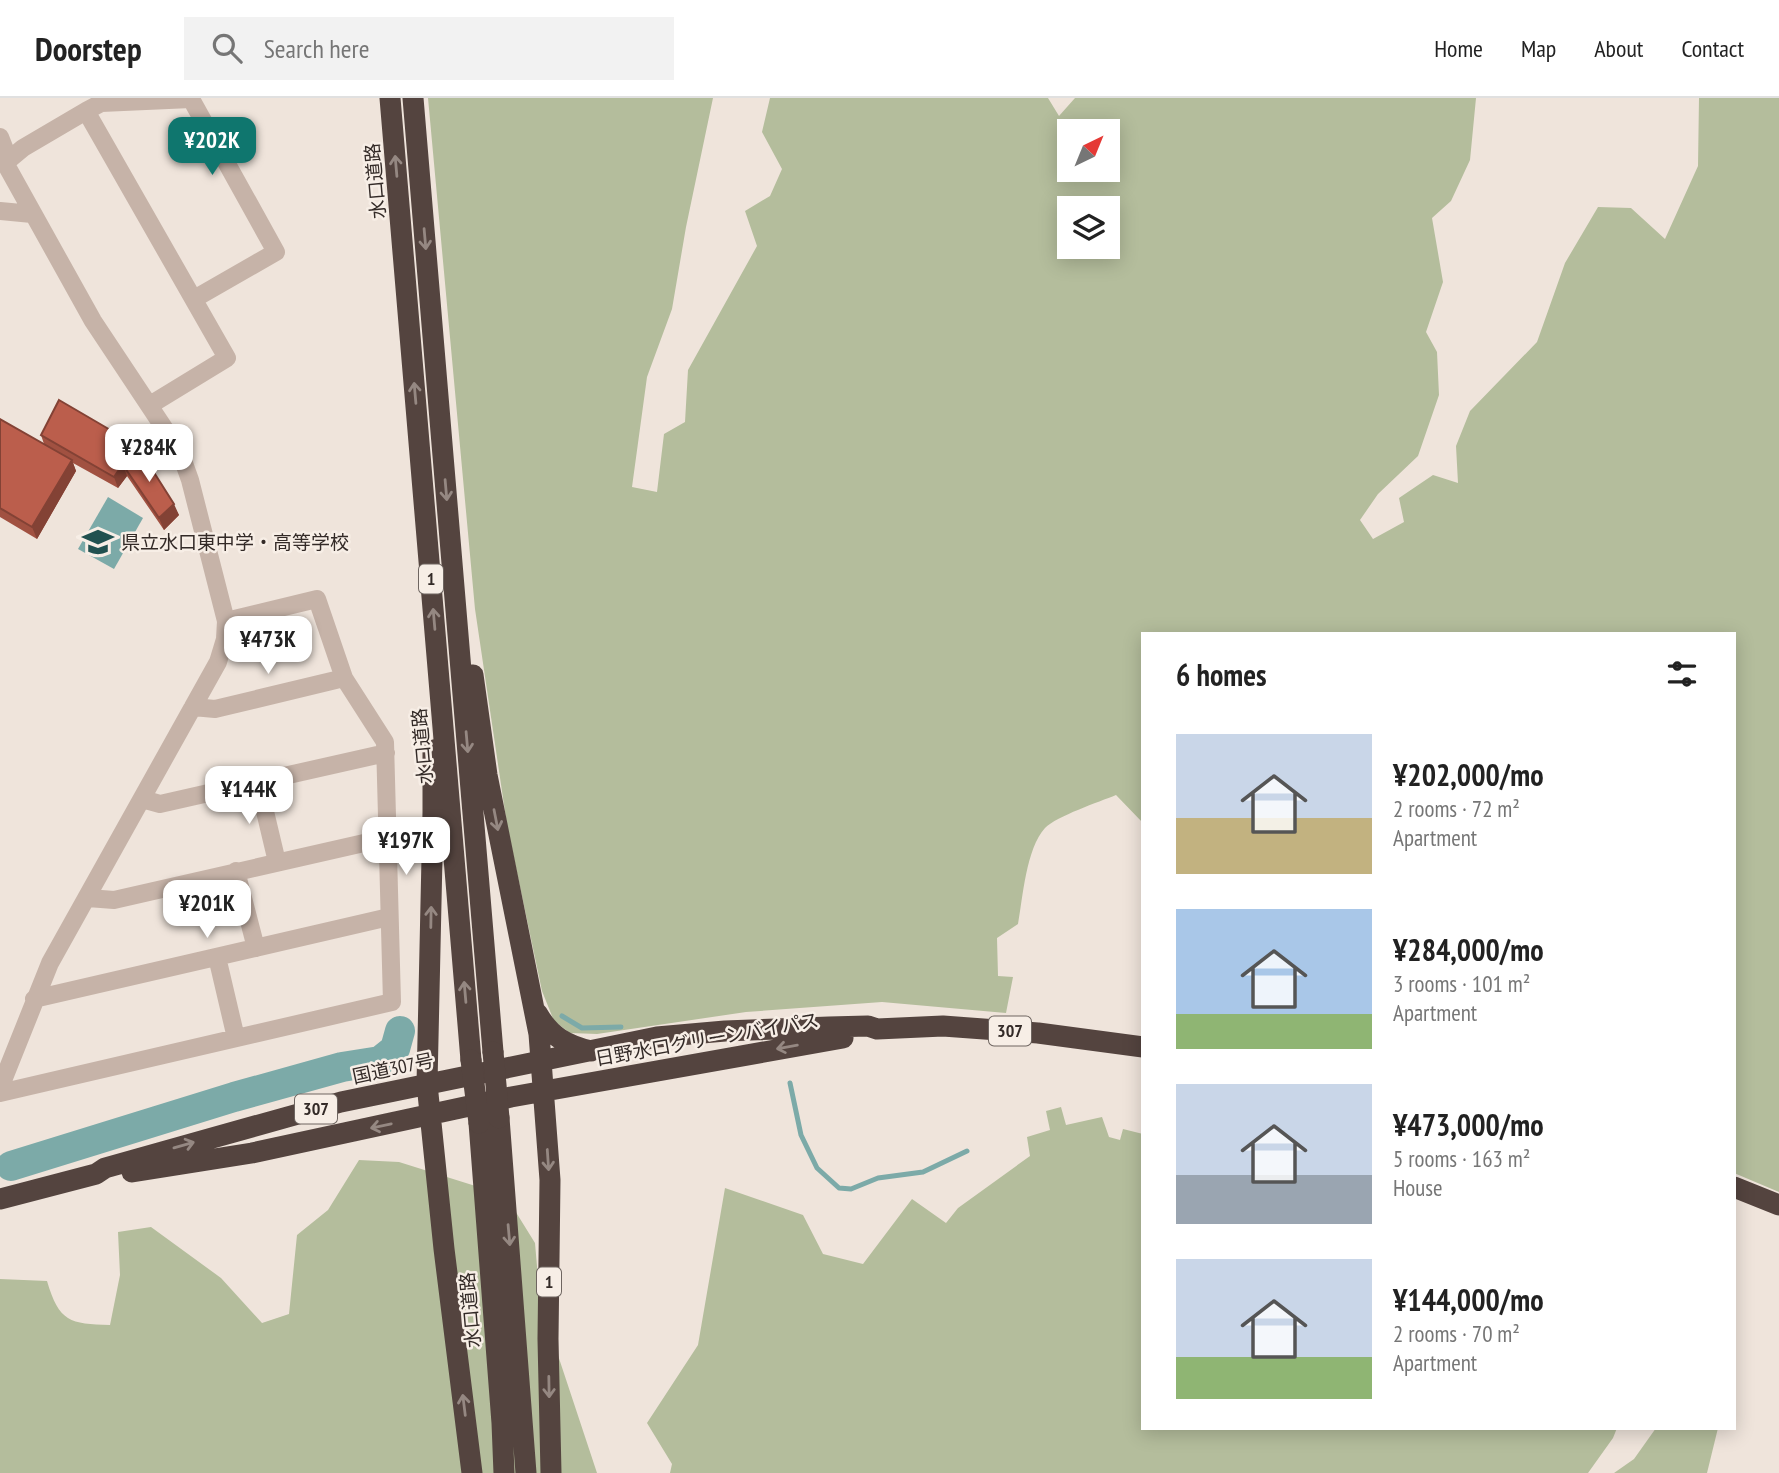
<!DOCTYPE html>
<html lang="en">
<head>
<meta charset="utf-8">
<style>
	body { margin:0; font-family:"PT Sans Narrow","Noto Sans JP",sans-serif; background:#f2f2f2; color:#222; height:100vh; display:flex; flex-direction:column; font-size:26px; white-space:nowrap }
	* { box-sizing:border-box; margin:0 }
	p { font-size:23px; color:#767676 }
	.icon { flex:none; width:38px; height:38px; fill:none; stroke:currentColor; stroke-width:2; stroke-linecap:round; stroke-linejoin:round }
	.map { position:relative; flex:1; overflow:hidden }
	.side { position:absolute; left:1141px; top:534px; width:595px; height:798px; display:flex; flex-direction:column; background:#fff; border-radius:0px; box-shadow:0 4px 18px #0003 }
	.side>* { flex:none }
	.needle { width:46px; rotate:43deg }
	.controls { position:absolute; left:1057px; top:21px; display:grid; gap:14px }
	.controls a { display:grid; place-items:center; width:63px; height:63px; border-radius:0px; background:#fff; box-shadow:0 4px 18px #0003; font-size:35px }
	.price { position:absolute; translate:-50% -60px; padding:0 16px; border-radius:14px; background:#fff; color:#222; font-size:23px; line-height:46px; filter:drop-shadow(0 2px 4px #0008) }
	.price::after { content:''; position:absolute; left:50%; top:42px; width:21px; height:16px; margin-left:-10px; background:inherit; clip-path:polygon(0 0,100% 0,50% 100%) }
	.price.on { background:#0f766e; color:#fff }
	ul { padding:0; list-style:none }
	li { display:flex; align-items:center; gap:21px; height:175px; padding:0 35px }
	li span { display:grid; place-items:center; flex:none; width:196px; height:140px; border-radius:0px; color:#555 }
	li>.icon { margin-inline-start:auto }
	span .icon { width:84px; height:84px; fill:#fffc; stroke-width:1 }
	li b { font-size:30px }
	h2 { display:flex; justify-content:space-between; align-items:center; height:84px; padding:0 35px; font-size:30px }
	header { display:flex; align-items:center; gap:42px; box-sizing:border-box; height:98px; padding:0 35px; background:#fff; border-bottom:2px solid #e0e0e0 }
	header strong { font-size:33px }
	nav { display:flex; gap:38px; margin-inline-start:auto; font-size:24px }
	.search { width:490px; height:63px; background:#f2f2f2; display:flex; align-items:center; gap:18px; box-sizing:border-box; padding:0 24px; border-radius:0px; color:#767676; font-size:26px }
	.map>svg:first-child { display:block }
	.green { fill:#b4bd9c; fill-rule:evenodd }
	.water { fill:#7caaa8 }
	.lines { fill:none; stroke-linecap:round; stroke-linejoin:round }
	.stream { stroke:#7caaa8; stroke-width:5 }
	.river { stroke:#7caaa8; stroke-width:30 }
	.minor { stroke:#c6b3a8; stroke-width:18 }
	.highway { stroke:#54443f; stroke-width:21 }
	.highway-bridge { stroke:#54443f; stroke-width:21 }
	.wall { fill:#a15141 }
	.shaded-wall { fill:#834235 }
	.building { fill:#bb5e4c; stroke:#834235; stroke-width:2 }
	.oneway { stroke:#958882 }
	.labels { text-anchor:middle; stroke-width:5; stroke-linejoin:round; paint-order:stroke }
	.shield { fill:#f7eee6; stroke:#6e6560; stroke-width:2 }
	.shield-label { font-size:18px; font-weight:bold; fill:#332a27 }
	.street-label { font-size:19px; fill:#332a27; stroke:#f7eee6 }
	.poi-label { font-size:19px; fill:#332a27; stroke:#f7eee6; text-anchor:start }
</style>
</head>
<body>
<header>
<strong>Doorstep</strong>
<div class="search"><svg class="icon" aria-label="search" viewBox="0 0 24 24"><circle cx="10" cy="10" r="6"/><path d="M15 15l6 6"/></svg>Search here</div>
<nav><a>Home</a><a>Map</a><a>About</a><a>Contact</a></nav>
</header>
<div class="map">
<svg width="1779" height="1375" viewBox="0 0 1779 1375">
	<rect width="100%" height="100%" fill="#efe4db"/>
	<!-- green -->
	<path class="green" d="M 428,0 L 713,0 L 686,129 L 672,211 L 647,279 L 632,389 L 657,394 L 664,336 L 685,324 L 688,272 L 757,148 L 745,113 L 770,98 L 782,71 L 762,34 L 770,0 L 1048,0 L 1059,18 L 1075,0 L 1476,0 L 1470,62 L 1451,103 L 1432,120 L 1443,184 L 1426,234 L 1437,254 L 1439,297 L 1418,358 L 1378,396 L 1360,422 L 1373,441 L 1404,424 L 1399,400 L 1433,377 L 1458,385 L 1456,348 L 1470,313 L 1537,244 L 1565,165 L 1598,109 L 1631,110 L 1665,141 L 1698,68 L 1699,0 L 1779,0 L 1779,1094 L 1734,1075 L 1734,536 L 1143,536 L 1143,725 L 1116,697 C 1099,704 1057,718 1045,730 C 1026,751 1023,799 1018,826 L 997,840 L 998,878 L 1013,879 L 1006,915 L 882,904 L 746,914 L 597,936 L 570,935 L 554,923 L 542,893 L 507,727 L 475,511 ZM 1069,33 L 1108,33 L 1108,72 L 1069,72 ZM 1069,110 L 1108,110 L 1108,149 L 1069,149 Z
		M 1061,1009 L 1066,1027 L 1102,1019 L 1109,1039 L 1120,1042 L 1123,1031 L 1143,1036 L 1143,1330 L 1617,1330 L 1613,1340 L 1588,1375 L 670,1375 L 672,1366 L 647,1325 L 698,1247 L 725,1090 L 803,1117 L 823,1156 L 863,1166 L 912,1101 L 946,1125 L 958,1110 L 1030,1058 L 1027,1039 L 1050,1032 L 1046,1013 Z
		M 359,1062 L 399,1064 L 485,1091 L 509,1103 L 535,1145 L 540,1203 L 597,1375 L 0,1375 L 0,1181 L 47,1183 C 59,1224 70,1226 110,1227 L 120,1177 L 118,1134 L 151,1129 L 221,1180 L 262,1225 L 289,1216 L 297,1137 L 328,1112 Z
		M 1656,1330 L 1718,1330 L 1707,1375 L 1614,1375 L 1634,1361 Z"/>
	<!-- water -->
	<path class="water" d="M 108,399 L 143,420 L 114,471 L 78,451 Z"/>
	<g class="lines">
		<!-- stream -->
		<path class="stream" d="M 562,918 L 582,930 L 621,929
			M 790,985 L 801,1037 L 817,1070 L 839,1090 L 851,1091 L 878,1080 L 923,1074 L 967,1053"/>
		<!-- river -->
		<path class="river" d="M 11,1068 L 234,999 L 342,969 L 380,963 L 395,951 L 400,933"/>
		<!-- minor -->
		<path class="minor" d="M 86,13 L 101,5 L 191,1 L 276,154 L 194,201
			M 0,39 L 9,62
			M 0,64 L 5,65 L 23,50 L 86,13 L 227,260 L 150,307
			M 0,113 L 32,116
			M 193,609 L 215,611 L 344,580
			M 258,684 L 277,764
			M 142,701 L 160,706 L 386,655
			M 236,773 L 256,850
			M 88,800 L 114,802 L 386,740
			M 217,859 L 236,940
			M 34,901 L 389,819
			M 0,990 L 50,865 L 218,564 L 225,541 L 226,523 L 190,382 L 180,354 L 93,223 L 5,65
			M 0,995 L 392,904 L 385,644 L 344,580 L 317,501 L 226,523"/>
		<!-- highway -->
		<path class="highway" d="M 390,0 L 471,962
			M 413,0 L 493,954
			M 473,577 L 487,677 L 539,936 L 550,1082 L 548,1241 L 551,1375
			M 433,652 L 433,714 L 427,986 L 444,1151 L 472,1375
			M 537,915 C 550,938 566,947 591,953
			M 499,1020 L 526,1375
			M 479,1025 L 502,1325 L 504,1375
			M 132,1074 L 252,1055 L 511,999 L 843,940
			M 1734,1089 L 1779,1107
			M 0,1101 L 96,1076 L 105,1070 L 341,1004 L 657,939 L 725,933 L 829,929 L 868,928 L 877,931 L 943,928 L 1038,935 L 1143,949"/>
		<!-- highway-bridge -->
		<path class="highway-bridge" d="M 493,954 L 499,1020
			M 471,962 L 479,1025"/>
	</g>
	<!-- wall -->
	<path class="wall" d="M 0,321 L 44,346 L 41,337 L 136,347 L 139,355 L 179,417 L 164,432 L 127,378 L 118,390 L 73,365 L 76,373 L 37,441 L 0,419 Z"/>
	<!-- shaded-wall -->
	<path class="shaded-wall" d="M 136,347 L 140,358 L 123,367 L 127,378 L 118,390 L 114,379 Z
		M 72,362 L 76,373 L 37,441 L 32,429 Z
		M 174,406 L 179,417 L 164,432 L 159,420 Z"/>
	<!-- building -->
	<path class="building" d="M 59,302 L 136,347 L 114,379 L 41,337 Z
		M 0,321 L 72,362 L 32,429 L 0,410 Z
		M 141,354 L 174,406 L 159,420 L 123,367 Z"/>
	<!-- one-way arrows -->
	<defs><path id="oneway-shaft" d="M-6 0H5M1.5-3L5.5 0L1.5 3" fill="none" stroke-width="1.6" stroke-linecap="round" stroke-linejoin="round" transform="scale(1.75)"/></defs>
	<g class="oneway">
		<use href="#oneway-shaft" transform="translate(396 68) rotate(-95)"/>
		<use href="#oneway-shaft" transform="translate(425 141) rotate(85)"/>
		<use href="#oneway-shaft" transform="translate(415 295) rotate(-95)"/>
		<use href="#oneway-shaft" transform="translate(446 392) rotate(85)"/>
		<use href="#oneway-shaft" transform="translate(434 521) rotate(-95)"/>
		<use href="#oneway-shaft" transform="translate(467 644) rotate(85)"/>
		<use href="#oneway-shaft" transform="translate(496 722) rotate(79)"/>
		<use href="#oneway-shaft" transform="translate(431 819) rotate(-89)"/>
		<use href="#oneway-shaft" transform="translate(465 894) rotate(-95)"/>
		<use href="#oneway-shaft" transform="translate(787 949) rotate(170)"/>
		<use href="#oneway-shaft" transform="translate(381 1028) rotate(168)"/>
		<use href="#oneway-shaft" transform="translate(184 1047) rotate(-16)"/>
		<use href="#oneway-shaft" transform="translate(548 1062) rotate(86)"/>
		<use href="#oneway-shaft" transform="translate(509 1137) rotate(85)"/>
		<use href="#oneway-shaft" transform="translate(549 1289) rotate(89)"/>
		<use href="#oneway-shaft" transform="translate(464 1307) rotate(-97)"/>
	</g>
	<!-- icons -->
	<defs>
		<symbol id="school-bare" viewBox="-9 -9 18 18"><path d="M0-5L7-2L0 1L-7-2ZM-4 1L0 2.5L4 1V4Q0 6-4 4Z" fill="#215150" stroke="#f7eee6" stroke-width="2.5" paint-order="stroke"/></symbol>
	</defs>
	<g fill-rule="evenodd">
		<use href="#school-bare" x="76" y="422" width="44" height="44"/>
	</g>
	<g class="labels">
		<!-- shield labels -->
		<g class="shield">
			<rect x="419" y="466.5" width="24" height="29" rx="5"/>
			<rect x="989" y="918.5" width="42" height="29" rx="5"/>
			<rect x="295" y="996.5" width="42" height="29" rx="5"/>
			<rect x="537" y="1169.5" width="24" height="29" rx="5"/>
		</g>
		<g class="shield-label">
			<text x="431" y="487">1</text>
			<text x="1010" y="939">307</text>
			<text x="316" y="1017">307</text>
			<text x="549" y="1190">1</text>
		</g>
		<!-- street labels -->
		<g class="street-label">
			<text transform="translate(375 83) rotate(-95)" y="7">水口道路</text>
			<text transform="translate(422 648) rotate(-95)" y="7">水口道路</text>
			<text transform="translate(707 941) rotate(-10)" y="7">日野水口グリーンバイパス</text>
			<text transform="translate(393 970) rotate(-12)" y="7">国道307号</text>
			<text transform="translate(470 1212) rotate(-95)" y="7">水口道路</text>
		</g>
		<!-- poi labels -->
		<g class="poi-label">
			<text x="121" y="451">県立水口東中学・高等学校</text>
		</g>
	</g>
</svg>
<div class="controls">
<a><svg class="needle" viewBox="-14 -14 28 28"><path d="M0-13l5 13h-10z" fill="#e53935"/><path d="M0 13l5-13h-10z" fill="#767676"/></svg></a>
<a><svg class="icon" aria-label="layers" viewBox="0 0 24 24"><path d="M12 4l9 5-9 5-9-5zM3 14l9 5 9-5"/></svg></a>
</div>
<b class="price on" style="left:212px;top:79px">¥202K</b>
<b class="price" style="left:149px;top:386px">¥284K</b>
<b class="price" style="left:268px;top:578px">¥473K</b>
<b class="price" style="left:249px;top:728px">¥144K</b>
<b class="price" style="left:406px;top:779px">¥197K</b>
<b class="price" style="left:207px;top:842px">¥201K</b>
<section class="side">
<h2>6 homes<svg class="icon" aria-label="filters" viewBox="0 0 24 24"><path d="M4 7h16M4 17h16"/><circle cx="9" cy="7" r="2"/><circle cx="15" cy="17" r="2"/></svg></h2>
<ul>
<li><span style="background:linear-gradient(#c9d6e8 60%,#c2b280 0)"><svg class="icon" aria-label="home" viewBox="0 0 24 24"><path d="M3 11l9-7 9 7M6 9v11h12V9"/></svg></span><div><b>¥202,000/mo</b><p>2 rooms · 72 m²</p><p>Apartment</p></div></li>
<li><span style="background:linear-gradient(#a9c7e8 75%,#8fb573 0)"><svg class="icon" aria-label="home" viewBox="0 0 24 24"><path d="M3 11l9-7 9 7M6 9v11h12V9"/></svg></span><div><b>¥284,000/mo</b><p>3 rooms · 101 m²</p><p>Apartment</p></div></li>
<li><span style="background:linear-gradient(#c9d6e8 65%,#9aa5b1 0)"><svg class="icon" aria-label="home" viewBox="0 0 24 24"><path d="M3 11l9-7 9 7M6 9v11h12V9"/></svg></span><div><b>¥473,000/mo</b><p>5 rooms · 163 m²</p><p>House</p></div></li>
<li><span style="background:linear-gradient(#c9d6e8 70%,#8fb573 0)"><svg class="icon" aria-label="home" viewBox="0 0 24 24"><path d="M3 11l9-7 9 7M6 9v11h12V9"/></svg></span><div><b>¥144,000/mo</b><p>2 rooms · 70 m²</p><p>Apartment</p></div></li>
</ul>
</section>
</div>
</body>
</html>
